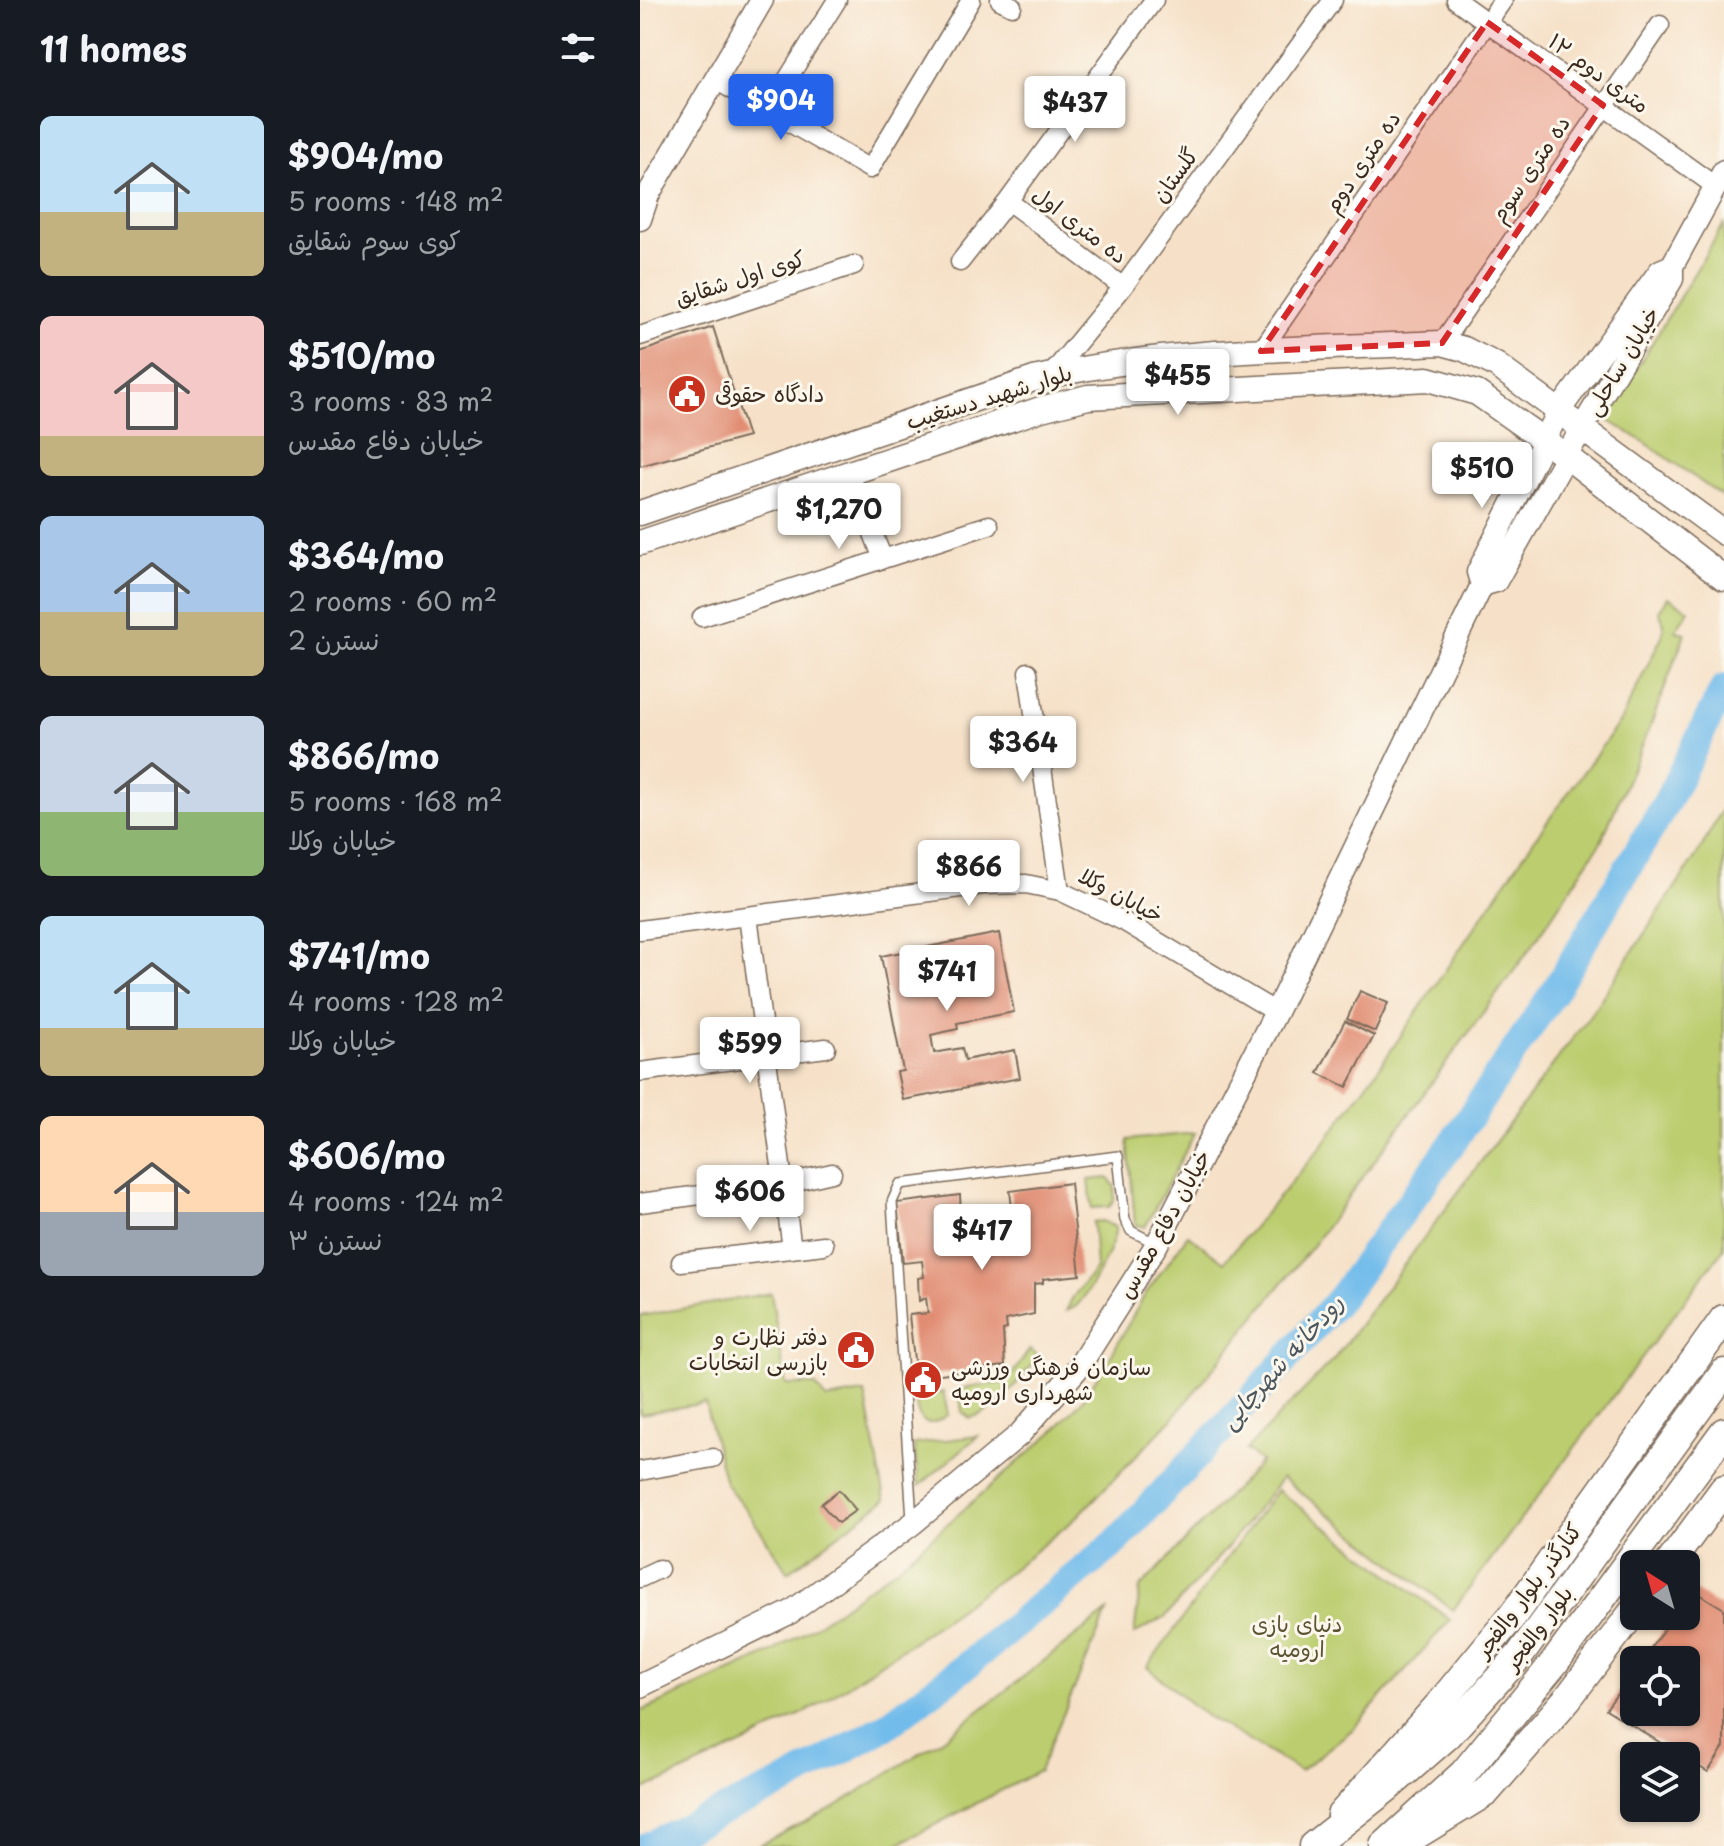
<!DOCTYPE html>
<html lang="en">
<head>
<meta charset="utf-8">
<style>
	body { margin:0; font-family:"Playpen Sans","Playpen Sans Arabic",sans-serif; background:#242831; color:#f1f3f6; height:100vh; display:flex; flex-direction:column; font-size:30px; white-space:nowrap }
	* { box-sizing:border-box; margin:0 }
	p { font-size:26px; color:#9ea1a6 }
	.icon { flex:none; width:44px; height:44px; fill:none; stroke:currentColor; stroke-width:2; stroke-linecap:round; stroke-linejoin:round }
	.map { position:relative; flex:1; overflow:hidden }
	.drawer { display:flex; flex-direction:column; background:#171b24; width:640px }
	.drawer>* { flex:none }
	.needle { width:52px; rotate:323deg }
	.buttons { position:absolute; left:980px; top:1550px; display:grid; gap:16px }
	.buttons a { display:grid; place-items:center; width:80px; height:80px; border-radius:12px; background:#171b24; box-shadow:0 2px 6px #0004; font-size:40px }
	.price { position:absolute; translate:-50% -68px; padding:0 18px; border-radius:8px; background:#fff; color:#222; font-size:26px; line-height:52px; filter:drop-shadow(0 2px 4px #0008) }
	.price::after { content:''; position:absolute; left:50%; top:48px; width:24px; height:18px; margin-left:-12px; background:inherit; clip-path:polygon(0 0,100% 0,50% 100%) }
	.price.on { background:#2563eb; color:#fff }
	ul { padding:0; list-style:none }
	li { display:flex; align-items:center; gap:24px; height:200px; padding:0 40px }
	li span { display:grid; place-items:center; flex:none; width:224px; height:160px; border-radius:12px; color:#555 }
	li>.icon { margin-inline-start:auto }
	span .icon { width:96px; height:96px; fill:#fffc; stroke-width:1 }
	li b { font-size:34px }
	h2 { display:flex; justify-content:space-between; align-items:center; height:96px; padding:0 40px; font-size:34px }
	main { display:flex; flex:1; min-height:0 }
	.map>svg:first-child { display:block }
	.green { fill:#bccd6f; stroke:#7c7c46; stroke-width:2 }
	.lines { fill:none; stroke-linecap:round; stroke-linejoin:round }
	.river { stroke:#72bceb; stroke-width:28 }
	.building { fill:#e18d73 }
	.service-casing { stroke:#7c6a5a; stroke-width:12 }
	.minor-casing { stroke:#7c6a5a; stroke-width:21 }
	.tertiary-casing { stroke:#7c6a5a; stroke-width:25 }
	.secondary-casing { stroke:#7c6a5a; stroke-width:27 }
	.primary-casing { stroke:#7c6a5a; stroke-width:31 }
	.trunk-casing { stroke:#7c6a5a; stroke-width:31 }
	.service { stroke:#fff; stroke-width:9 }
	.minor { stroke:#fff; stroke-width:18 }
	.tertiary { stroke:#fff; stroke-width:22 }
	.secondary { stroke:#fff; stroke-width:24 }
	.primary { stroke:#fff; stroke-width:28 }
	.trunk { stroke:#fff; stroke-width:28 }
	.marked { fill:#d62828; fill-opacity:0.2; stroke:#d62828; stroke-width:6; stroke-dasharray:16 10; stroke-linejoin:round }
	.labels { text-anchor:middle; stroke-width:6; stroke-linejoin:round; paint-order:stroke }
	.street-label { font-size:22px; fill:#3b2a1e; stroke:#fbf7ec }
	.poi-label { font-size:22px; fill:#3b2a1e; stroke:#fbf7ec; text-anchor:start }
	.park-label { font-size:22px; fill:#5b5332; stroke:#fbf7ec }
	.water-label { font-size:24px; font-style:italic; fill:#4c565c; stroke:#fbf7ec }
</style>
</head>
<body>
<main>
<section class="drawer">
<h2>11 homes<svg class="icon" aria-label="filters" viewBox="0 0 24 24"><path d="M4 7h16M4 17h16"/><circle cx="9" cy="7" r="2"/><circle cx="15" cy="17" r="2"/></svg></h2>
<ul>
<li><span style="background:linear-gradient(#bfe0f5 60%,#c2b280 0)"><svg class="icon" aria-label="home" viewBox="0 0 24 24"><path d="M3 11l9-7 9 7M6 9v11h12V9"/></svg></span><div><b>$904/mo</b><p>5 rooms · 148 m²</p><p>کوی سوم شقایق</p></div></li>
<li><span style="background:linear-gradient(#f6c9c9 75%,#c2b280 0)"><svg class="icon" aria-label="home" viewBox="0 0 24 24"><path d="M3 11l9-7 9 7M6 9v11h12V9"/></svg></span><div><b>$510/mo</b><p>3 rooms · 83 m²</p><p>خیابان دفاع مقدس</p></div></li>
<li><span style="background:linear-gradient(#a9c7e8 60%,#c2b280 0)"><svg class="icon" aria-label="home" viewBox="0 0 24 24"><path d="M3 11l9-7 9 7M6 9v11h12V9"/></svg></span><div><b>$364/mo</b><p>2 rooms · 60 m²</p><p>نسترن 2</p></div></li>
<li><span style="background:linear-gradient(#c9d6e8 60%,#8fb573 0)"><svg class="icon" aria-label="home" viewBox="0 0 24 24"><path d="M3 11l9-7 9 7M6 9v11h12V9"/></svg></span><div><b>$866/mo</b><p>5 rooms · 168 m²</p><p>خیابان وکلا</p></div></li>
<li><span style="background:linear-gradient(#bfe0f5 70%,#c2b280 0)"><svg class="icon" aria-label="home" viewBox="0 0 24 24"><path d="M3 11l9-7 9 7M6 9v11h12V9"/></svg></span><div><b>$741/mo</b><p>4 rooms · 128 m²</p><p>خیابان وکلا</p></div></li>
<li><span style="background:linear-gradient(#ffd9b3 60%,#9aa5b1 0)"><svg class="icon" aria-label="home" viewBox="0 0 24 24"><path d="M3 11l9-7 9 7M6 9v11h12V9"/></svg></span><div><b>$606/mo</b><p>4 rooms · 124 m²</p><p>نسترن ۳</p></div></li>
</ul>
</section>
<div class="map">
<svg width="1084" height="1846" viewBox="0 0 1084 1846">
	<rect width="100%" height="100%" fill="#fbf7ec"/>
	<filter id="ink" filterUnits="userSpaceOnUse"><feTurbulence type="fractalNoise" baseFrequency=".0125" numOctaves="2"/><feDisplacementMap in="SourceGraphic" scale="16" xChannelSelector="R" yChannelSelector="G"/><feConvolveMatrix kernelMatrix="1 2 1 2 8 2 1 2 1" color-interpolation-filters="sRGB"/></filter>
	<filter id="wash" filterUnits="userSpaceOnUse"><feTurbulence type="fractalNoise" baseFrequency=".006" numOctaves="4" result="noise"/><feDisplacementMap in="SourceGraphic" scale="32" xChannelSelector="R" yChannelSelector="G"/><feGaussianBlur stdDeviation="1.8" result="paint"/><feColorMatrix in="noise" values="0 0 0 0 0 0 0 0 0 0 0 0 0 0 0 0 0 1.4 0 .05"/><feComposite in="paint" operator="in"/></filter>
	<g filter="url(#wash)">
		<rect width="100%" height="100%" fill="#f6e1c8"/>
		<!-- green -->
		<path class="green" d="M 1084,224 L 1084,498 L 1006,443 L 966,419 Z
			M 1028,597 L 1049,610 L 1035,631 L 1045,633 L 1010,727 L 961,842 L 892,946 L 673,1245 L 534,1417 L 435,1519 L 364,1576 L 281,1636 L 177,1706 L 112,1740 L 0,1792 L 0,1712 L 130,1653 L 181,1622 L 259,1566 L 414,1431 L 441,1402 L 469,1359 L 504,1296 L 548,1235 L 584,1262 L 681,1147 L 741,1065 L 894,840 L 981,720 L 1022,636 L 1024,624 L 1019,611 Z
			M 1084,806 L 1084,1248 L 813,1610 L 642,1478 L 585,1550 L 525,1617 L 494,1634 L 500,1588 L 621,1462 L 606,1450 L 694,1359 L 953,1011 L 1060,850 Z
			M 555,1133 L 505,1227 L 495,1224 L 488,1140 Z
			M 468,1178 L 475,1186 L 474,1201 L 469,1207 L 452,1208 L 449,1180 Z
			M 462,1221 L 475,1227 C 478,1240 448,1294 438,1304 C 436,1307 429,1310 426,1311 L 433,1297 L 456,1268 L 453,1222 Z
			M 131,1293 L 146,1385 L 175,1385 L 186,1399 L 225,1393 L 245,1500 L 148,1572 L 107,1511 L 85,1483 L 65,1403 L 0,1414 L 0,1316 Z
			M 390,1349 L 399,1356 C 380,1379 360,1411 330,1418 L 322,1412 L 319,1389 L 367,1382 Z
			M 303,1392 L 308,1414 C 286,1432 277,1421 275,1397 Z
			M 338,1436 L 279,1486 L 274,1444 Z
			M 637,1490 L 810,1620 L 712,1730 L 660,1771 L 565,1715 L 507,1667 Z
			M 467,1612 L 399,1771 L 254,1846 L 117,1846 L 193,1808 L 307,1736 Z"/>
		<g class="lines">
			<!-- river -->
			<path class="river" d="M 7,1846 L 148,1781 L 245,1727 L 322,1669 L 475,1543 L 619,1390 L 701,1297 L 811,1145 L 915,990 L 1025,805 L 1084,688"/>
		</g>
		<g id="blocks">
			<!-- building -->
			<path class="building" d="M 73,327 L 108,437 L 0,466 L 0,352 Z
				M 359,933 L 374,1012 L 317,1023 L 318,1029 L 291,1035 L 294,1053 L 322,1048 L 325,1060 L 375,1050 L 380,1078 L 263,1100 L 257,1072 L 263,1071 L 241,956 Z
				M 720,991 L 748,1003 L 735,1032 L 707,1019 Z
				M 705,1021 L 734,1036 L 707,1087 L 678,1073 Z
				M 430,1183 L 440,1275 L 403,1279 L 403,1283 L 394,1284 L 394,1314 L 366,1320 L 367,1329 L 363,1330 L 365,1366 L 276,1377 L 269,1315 L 288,1313 L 286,1298 L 279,1301 L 278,1278 L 284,1277 L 282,1261 L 263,1263 L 257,1203 L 320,1195 L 321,1215 L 338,1212 L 337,1208 L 354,1205 L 355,1211 L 372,1208 L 370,1191 Z
				M 199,1490 L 216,1510 L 198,1523 L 181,1504 Z
				M 1053,1590 L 1084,1609 L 1084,1747 L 1068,1772 L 1046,1759 L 1046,1756 L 1042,1756 L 966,1709 L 994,1671 L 994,1712 L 1046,1712 L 1046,1660 L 1002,1660 L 1034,1616 L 1046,1616 L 1046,1600 Z"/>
		</g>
	</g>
	<g filter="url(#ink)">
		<use href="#blocks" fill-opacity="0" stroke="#7c6a5a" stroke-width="2"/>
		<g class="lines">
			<defs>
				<path id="service" d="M 272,1520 L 252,1202 L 260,1184 L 478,1156 L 485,1220 L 491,1231 L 517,1244"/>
				<path id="minor" d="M 360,0 L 372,6
					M 816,0 L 1075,186
					M 74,79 L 230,169 L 331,0
					M 128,110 L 197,0
					M 368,201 L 483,287
					M 320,262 L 368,201 L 514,0
					M 0,336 L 214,265
					M 802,343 L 1020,25
					M 621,351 L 863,0
					M 411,375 L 483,287 L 693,0
					M 210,475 L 243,559
					M 62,617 L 349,525
					M 388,672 L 420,891
					M 108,916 L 152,1249
					M 0,930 L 343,885 L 386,884 L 420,891 L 483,921 L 636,1012
					M 0,1072 L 186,1048
					M 0,1203 L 144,1184 L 192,1173
					M 41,1262 L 184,1245
					M 0,1471 L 73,1458
					M 0,1578 L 19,1569"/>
				<path id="tertiary" d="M 0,219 L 8,195 L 122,0
					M 842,585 L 838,572 L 919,411 L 1020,271 L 1032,266
					M 0,1686 L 151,1612 L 272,1524 L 379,1435 L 438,1368 L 517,1244 L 636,1012 L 842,585 L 856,581 L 942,428 L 1032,279 L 1032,266 L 1084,171"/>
				<path id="secondary" d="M 0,513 L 394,379 C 523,348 669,349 802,343 L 824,349 L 856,365 L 1084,533
					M 0,543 L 401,409 L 448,397 L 788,379 L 837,393 L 926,456 L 1084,578"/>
				<path id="primary" d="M 1029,1564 L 1084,1489
					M 701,1815 L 798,1706 L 873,1615 L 1084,1319
					M 758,1846 L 846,1792 L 928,1698 L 994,1611"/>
				<path id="trunk" d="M 673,1846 L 748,1787 L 808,1735 L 880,1655 L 1084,1373
					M 744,1846 L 824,1773 L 915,1662 L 1084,1432"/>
			</defs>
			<!-- service casing -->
			<use href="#service" class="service-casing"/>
			<!-- minor casing -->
			<use href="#minor" class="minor-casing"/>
			<!-- tertiary casing -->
			<use href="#tertiary" class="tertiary-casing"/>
			<!-- secondary casing -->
			<use href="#secondary" class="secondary-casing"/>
			<!-- primary casing -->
			<use href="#primary" class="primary-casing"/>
			<!-- trunk casing -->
			<use href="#trunk" class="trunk-casing"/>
			<!-- service -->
			<use href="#service" class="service"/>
			<!-- minor -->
			<use href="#minor" class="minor"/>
			<!-- tertiary -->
			<use href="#tertiary" class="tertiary"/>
			<!-- secondary -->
			<use href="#secondary" class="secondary"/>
			<!-- primary -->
			<use href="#primary" class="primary"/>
			<!-- trunk -->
			<use href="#trunk" class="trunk"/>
		</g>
	</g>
	<!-- marked area -->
	<path class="marked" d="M 847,22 L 963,105 L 802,343 L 621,351 Z"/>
	<!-- icons -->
	<defs>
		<symbol id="civic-disc" viewBox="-11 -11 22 22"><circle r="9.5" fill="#c8321e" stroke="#fbf7ec"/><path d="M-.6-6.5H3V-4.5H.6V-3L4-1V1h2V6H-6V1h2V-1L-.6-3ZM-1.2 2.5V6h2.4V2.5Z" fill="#fff"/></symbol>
	</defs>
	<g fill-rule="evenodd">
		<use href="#civic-disc" x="25" y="372" width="44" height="44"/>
		<use href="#civic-disc" x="194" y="1328" width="44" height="44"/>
		<use href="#civic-disc" x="261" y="1358" width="44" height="44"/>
	</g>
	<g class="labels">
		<!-- street labels -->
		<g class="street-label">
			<text transform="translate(959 73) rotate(36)" y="8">۱۲ متری دوم</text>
			<text transform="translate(722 162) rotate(-56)" y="8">ده متری دوم</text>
			<text transform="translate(890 169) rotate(-56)" y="8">ده متری سوم</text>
			<text transform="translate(535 175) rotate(-54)" y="8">گلستان</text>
			<text transform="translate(440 225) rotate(37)" y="8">ده متری اول</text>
			<text transform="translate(100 278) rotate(-18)" y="8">کوی اول شقایق</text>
			<text transform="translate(982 361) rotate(-59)" y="8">خیابان ساحلی</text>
			<text transform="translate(349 397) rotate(-17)" y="8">بلوار شهید دستغیب</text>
			<text transform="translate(481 895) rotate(28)" y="8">خیابان وکلا</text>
			<text transform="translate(524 1224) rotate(-61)" y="8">خیابان دفاع مقدس</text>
			<text transform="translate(888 1590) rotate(-53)" y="8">کنارگذر بلوار والفجر</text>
			<text transform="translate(898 1628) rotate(-53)" y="8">بلوار والفجر</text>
		</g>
		<!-- poi labels -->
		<g class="poi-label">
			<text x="75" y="402">دادگاه حقوقی</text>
			<text x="188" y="1345" text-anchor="end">دفتر نظارت و<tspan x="188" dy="25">بازرسی انتخابات</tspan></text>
			<text x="311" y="1375">سازمان فرهنگی ورزشی<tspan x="311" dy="25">شهرداری ارومیه</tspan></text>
		</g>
		<!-- park labels -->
		<g class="park-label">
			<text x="657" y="1632">دنیای بازی<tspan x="657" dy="25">ارومیه</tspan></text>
		</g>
		<!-- water labels -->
		<g class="water-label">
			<text transform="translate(642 1362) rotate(-48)" y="8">رودخانه شهرچایی</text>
		</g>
	</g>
</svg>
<div class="buttons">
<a><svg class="needle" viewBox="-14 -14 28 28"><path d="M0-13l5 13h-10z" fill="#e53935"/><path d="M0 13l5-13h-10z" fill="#9ea1a6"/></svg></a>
<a><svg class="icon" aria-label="locate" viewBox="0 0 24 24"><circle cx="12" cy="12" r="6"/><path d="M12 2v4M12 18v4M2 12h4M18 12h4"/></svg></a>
<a><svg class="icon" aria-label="layers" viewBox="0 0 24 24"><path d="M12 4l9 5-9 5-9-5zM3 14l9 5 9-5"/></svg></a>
</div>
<b class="price on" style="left:141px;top:142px">$904</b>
<b class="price" style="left:435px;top:144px">$437</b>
<b class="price" style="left:538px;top:417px">$455</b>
<b class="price" style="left:842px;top:510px">$510</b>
<b class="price" style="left:199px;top:551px">$1,270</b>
<b class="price" style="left:383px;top:784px">$364</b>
<b class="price" style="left:329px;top:908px">$866</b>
<b class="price" style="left:307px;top:1013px">$741</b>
<b class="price" style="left:110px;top:1085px">$599</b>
<b class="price" style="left:110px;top:1233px">$606</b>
<b class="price" style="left:342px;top:1272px">$417</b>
</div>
</main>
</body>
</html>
